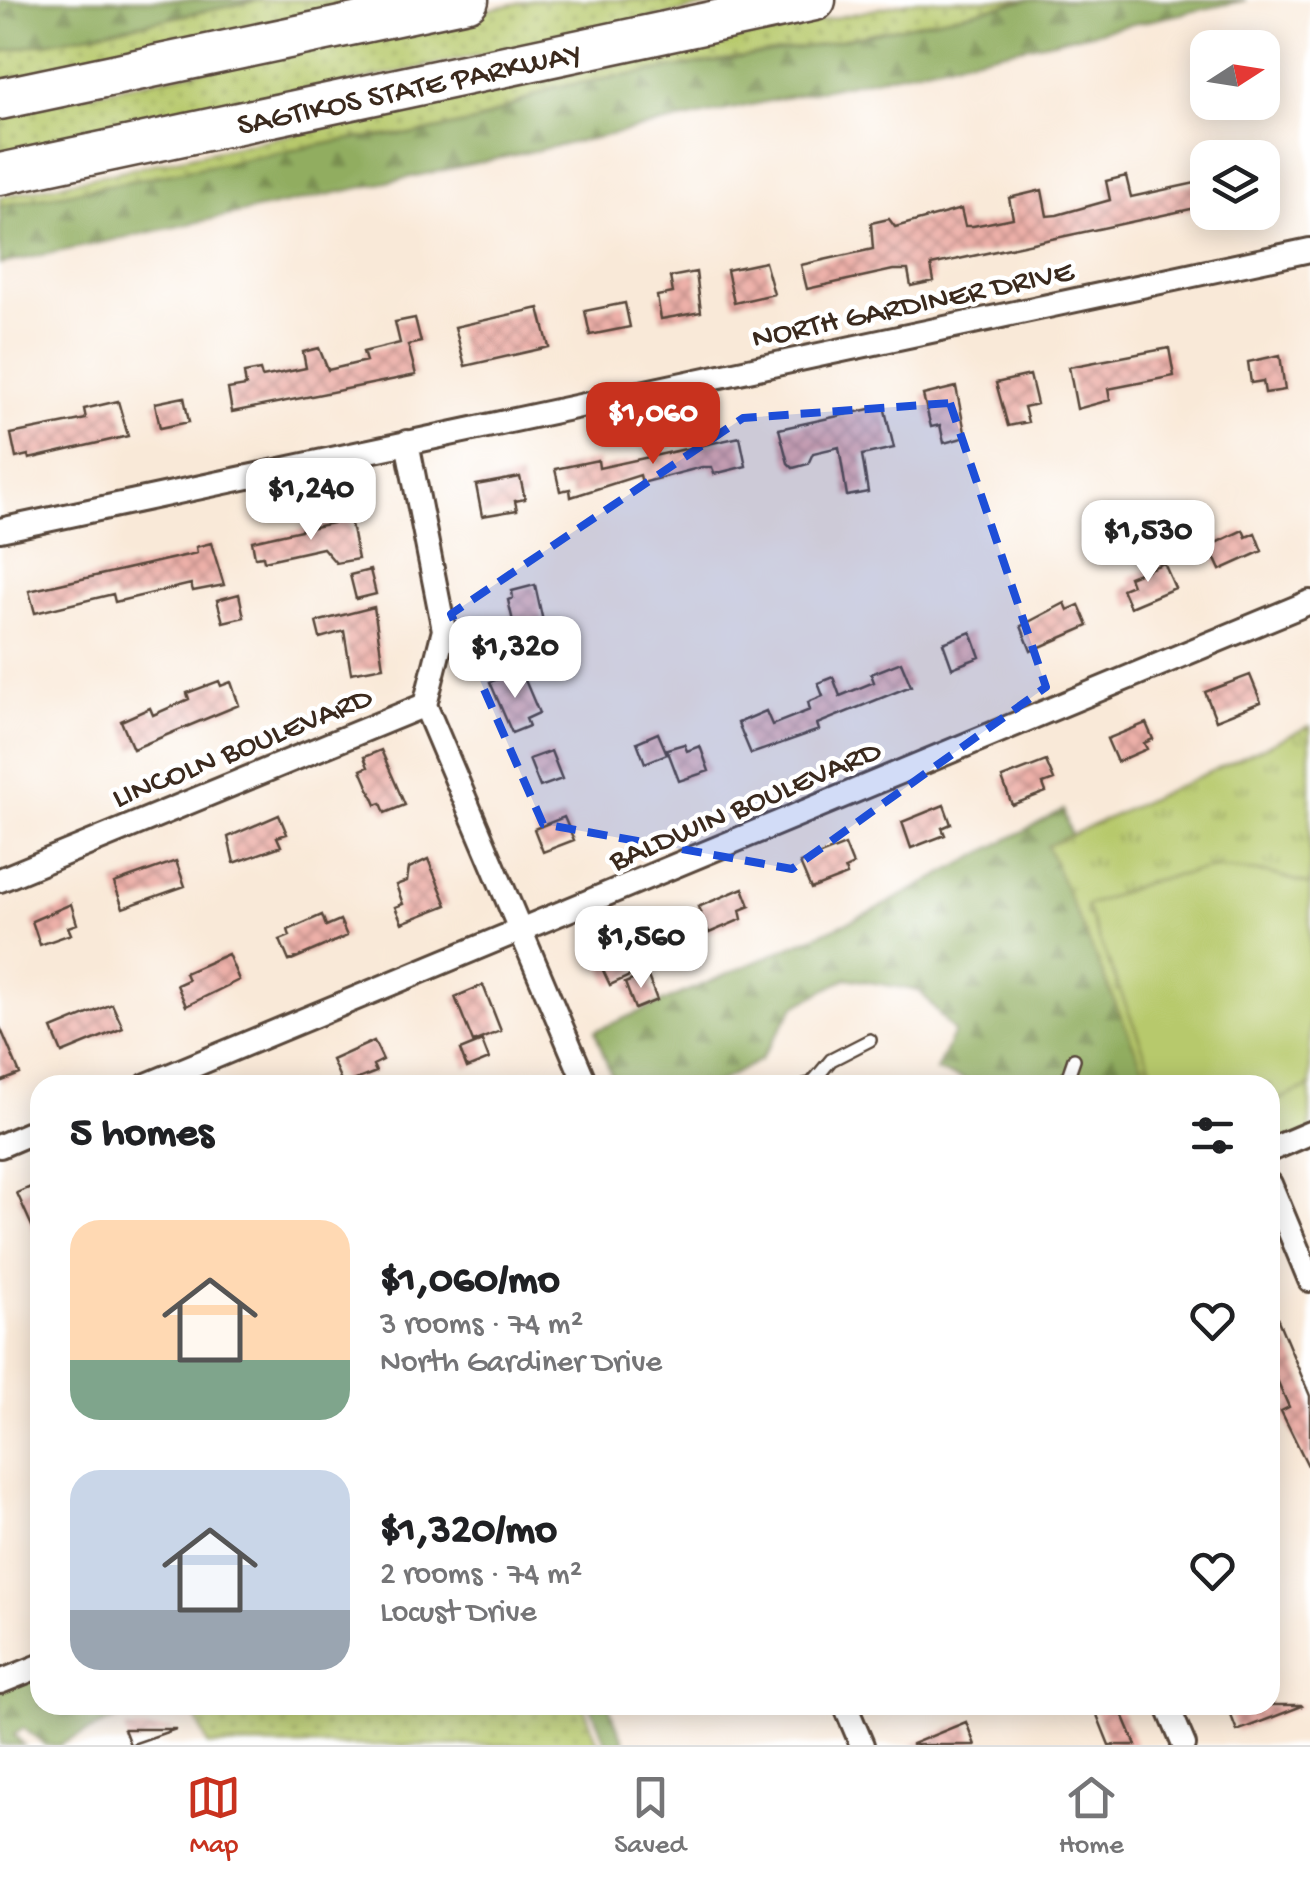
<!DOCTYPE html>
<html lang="en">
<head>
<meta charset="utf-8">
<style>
	body { margin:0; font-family:"Gochi Hand",sans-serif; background:#f6f6f6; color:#202124; height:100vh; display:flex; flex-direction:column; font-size:38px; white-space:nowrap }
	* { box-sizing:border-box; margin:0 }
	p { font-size:32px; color:#757577 }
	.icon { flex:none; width:55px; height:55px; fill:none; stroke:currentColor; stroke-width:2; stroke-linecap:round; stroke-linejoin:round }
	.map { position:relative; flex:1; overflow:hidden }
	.drawer { position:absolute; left:30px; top:1075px; width:1250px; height:640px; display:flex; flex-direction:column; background:#fff; border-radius:30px; box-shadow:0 5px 25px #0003 }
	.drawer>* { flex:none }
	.needle { width:65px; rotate:78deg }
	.buttons { position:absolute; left:1190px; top:30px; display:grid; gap:20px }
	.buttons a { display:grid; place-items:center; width:90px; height:90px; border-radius:20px; background:#fff; box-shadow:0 5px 25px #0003; font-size:50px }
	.price { position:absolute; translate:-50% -85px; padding:0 22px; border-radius:20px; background:#fff; color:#222; font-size:32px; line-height:65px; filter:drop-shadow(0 2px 5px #0008) }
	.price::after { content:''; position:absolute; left:50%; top:60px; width:30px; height:22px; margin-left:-15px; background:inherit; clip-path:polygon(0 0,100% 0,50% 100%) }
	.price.selected { background:#c8321e; color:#fff }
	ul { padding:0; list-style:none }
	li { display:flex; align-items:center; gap:30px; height:250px; padding:0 40px }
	li span { display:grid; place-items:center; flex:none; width:280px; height:200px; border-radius:30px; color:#555 }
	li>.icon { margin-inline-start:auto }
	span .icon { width:120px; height:120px; fill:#fffc; stroke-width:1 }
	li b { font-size:42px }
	h2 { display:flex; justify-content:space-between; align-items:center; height:120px; padding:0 40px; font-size:42px }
	.tab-bar { display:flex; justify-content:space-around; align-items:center; height:140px; border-top:2px solid #e0e0e0; background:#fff; font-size:28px; color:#757577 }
	.tab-bar a { display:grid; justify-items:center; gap:5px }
	.tab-bar .selected { color:#c8321e }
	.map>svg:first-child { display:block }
	.grass { fill:url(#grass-dots); stroke:#797a45; stroke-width:2.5 }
	.forest { fill:url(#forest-firs); stroke:#666c3f; stroke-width:2.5 }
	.park { fill:url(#park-tufts); stroke:#797a45; stroke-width:2.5 }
	.pitch { fill:#b7c96c; stroke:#797a45; stroke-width:2.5 }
	.building { fill:url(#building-cross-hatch) }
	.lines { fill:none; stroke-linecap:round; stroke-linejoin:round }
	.service-casing { stroke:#58473a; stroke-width:16 }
	.minor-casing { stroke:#58473a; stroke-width:28 }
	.motorway-casing { stroke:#58473a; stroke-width:45 }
	.service { stroke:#fff; stroke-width:11 }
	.minor { stroke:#fff; stroke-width:22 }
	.motorway { stroke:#fff; stroke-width:40 }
	.marked { fill:#1d4ed8; fill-opacity:0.2; stroke:#1d4ed8; stroke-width:8; stroke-dasharray:20 12; stroke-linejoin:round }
	.labels { text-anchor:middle; stroke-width:9; stroke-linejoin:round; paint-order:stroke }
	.street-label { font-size:32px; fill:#3b2a1e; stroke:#fff }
</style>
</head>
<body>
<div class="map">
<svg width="1310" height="1745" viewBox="0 0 1310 1745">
	<defs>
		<pattern id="grass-dots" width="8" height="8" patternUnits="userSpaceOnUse" patternTransform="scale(2.5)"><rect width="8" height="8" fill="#b7c96c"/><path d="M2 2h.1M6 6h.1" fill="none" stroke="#96a358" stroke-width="1.8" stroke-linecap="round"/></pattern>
		<pattern id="forest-firs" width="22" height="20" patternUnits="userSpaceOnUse" patternTransform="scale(2.5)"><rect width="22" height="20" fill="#91ad60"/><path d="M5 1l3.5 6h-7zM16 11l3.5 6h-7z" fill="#788d4f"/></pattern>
		<pattern id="park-tufts" width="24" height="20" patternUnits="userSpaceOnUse" patternTransform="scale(2.5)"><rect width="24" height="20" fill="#b7c96c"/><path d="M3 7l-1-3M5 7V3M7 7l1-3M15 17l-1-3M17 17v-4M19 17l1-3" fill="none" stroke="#96a358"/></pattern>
		<pattern id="building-cross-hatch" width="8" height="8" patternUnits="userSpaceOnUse" patternTransform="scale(2.5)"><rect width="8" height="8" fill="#edb0a9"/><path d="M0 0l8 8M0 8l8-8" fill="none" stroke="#c18f89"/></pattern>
	</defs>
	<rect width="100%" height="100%" fill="#fff"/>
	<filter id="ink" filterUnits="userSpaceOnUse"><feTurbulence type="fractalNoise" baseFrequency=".01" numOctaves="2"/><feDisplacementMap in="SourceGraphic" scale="20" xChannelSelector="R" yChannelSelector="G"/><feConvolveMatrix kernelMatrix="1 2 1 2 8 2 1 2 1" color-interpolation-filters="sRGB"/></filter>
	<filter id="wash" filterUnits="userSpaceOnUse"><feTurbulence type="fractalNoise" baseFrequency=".0048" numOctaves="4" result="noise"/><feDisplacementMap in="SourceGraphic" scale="40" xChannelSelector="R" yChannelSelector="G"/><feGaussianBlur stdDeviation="2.25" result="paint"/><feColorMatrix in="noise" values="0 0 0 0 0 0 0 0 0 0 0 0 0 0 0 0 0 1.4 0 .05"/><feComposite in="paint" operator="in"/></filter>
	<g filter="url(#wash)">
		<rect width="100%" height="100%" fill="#f9e9d8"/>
		<!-- grass -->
		<path class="grass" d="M 260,0 L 387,0 L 0,81 L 0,52 Z
			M 533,0 L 736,0 L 0,158 L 0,113 Z
			M 918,0 L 1028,0 L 813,46 L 555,87 L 475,122 L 415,134 L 357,138 L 0,206 L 0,197 Z
			M 191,1705 L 583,1705 L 599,1745 L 208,1745 Z"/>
		<!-- forest -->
		<path class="forest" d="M 0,0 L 260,0 L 0,52 Z
			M 1028,0 L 1246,0 L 0,264 L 0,206 L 357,138 L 415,134 L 475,122 L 554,87 L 813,46 Z
			M 1063,810 L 1152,1085 L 963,1085 L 966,1080 L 936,1071 L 954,1032 L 920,991 L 847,978 L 795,1006 L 760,1060 L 713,1085 L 615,1085 L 595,1031 L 871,912 Z
			M 40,1664 L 40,1705 L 146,1705 L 59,1745 L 46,1745 L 23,1728 L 14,1735 L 24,1745 L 0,1745 L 0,1681 Z
			M 590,1705 L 608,1705 L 625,1745 L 607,1745 Z"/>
		<!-- park -->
		<path class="park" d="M 1310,726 L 1310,1133 L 1270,1150 L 1270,1085 L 1151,1085 L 1047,846 Z"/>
		<!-- pitch -->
		<path class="pitch" d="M 1213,868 L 1269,873 L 1310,885 L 1310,1086 L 1270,1104 L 1270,1085 L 1158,1085 L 1086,906 L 1151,881 Z"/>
		<g id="blocks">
			<!-- building -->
			<path class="building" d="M 1126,176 L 1131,197 L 1200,182 L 1205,206 L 931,265 L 934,281 L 911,286 L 908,270 L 893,270 L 807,289 L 801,265 L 873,249 L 871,223 L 889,219 L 895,227 L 961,209 L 965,226 L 973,226 L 1013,218 L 1009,198 L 1042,190 L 1047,216 L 1057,215 L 1110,200 L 1106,181 Z
				M 765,262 L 774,294 L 734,303 L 727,270 Z
				M 696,272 L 701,312 L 661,319 L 657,296 L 673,293 L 670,277 Z
				M 625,303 L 630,327 L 590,335 L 585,311 Z
				M 539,308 L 549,347 L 465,366 L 455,327 Z
				M 415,318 L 421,342 L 408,345 L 416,375 L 232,412 L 228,389 L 246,386 L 244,373 L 260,370 L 262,377 L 306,368 L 303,352 L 319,348 L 328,370 L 366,361 L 363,352 L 400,343 L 395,322 Z
				M 1169,348 L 1174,376 L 1108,389 L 1110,400 L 1077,409 L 1069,367 Z
				M 1280,355 L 1285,390 L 1265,393 L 1263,381 L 1251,383 L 1248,362 Z
				M 1030,375 L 1037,404 L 1024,407 L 1028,422 L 1008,426 L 996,383 Z
				M 956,387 L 966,437 L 944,443 L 940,425 L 931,427 L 923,395 Z
				M 184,397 L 189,422 L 160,428 L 155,403 Z
				M 118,401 L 128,436 L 29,459 L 28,455 L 16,458 L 11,434 L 86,419 L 84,409 Z
				M 884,406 L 894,448 L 862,455 L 868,492 L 847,496 L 839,447 L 813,453 L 808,464 L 793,468 L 788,463 L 779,429 Z
				M 740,437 L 746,466 L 714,474 L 712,467 L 702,467 L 642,483 L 640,475 L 571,497 L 570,489 L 560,491 L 555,469 L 598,460 L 599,468 Z
				M 520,477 L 525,499 L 515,501 L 517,510 L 482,516 L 476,485 Z
				M 350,519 L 358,559 L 336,563 L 323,548 L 264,561 L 263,556 L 255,557 L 252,541 Z
				M 1243,530 L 1246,537 L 1255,533 L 1262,551 L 1220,570 L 1209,546 Z
				M 211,543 L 224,585 L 193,591 L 191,584 L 115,602 L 113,594 L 35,613 L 29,591 L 197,553 L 196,547 Z
				M 1164,563 L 1175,588 L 1130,607 L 1122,589 L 1132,585 L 1129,577 Z
				M 370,570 L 376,594 L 356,599 L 350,575 Z
				M 535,585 L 544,626 L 537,627 L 539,638 L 518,643 L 508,600 L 513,598 L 512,591 Z
				M 239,594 L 244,617 L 223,622 L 217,600 Z
				M 1065,603 L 1068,610 L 1079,605 L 1088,626 L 1031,651 L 1021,626 Z
				M 374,607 L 383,667 L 351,673 L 344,631 L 320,638 L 316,622 Z
				M 971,632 L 980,657 L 952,668 L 943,643 Z
				M 901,662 L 911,686 L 817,724 L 819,730 L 751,754 L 738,723 L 766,711 L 772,725 L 810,710 L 808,702 L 823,696 L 818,683 L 833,677 L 840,696 L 874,682 L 871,674 Z
				M 513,673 L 517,683 L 525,680 L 539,713 L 526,719 L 529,726 L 512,733 L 490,682 Z
				M 1250,675 L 1261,702 L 1216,720 L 1205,692 Z
				M 219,681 L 221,686 L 231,682 L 239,705 L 133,749 L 121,721 L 150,708 L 153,715 L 189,699 L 187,693 Z
				M 1146,723 L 1153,739 L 1144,743 L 1147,749 L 1117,762 L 1107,739 Z
				M 658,733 L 667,754 L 645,763 L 637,742 Z
				M 684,744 L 687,751 L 700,746 L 709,771 L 679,781 L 667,749 Z
				M 381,750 L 405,805 L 385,813 L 381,803 L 376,805 L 361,770 L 368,767 L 364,757 Z
				M 551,751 L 562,779 L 540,787 L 529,759 Z
				M 1046,761 L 1054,780 L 1043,784 L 1046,792 L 1012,805 L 1002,778 Z
				M 944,805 L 951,824 L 942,828 L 945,835 L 911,848 L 902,822 Z
				M 279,815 L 287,834 L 277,837 L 281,846 L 234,863 L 228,837 Z
				M 564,817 L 574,840 L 543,852 L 534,829 Z
				M 845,845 L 853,865 L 845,869 L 847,875 L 811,889 L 800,863 Z
				M 428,859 L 447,905 L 402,923 L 395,907 L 403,904 L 396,885 L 407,881 L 409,868 Z
				M 176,861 L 185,886 L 123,908 L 114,883 Z
				M 743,888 L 750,906 L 740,910 L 742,919 L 709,933 L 698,907 Z
				M 71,904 L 77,924 L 68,927 L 71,934 L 40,945 L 32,921 Z
				M 322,915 L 326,926 L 340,920 L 347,936 L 289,961 L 280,940 L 290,936 L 288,930 Z
				M 617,930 L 636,973 L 610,985 L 589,941 Z
				M 228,954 L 239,980 L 186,1006 L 177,985 L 188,980 L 185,973 Z
				M 647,974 L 657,1000 L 635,1009 L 625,983 Z
				M 483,985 L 501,1031 L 473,1042 L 455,997 Z
				M 112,1004 L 123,1028 L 62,1053 L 52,1029 Z
				M 0,1027 L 20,1074 L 0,1082 Z
				M 374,1041 L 383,1060 L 373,1065 L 376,1072 L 343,1085 L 332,1060 Z
				M 482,1041 L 489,1059 L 467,1068 L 460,1050 Z
				M 40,1183 L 40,1244 L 17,1193 Z
				M 1270,1301 L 1310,1396 L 1310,1470 L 1281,1411 L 1289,1407 L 1270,1364 Z
				M 1093,1705 L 1119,1705 L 1136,1745 L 1109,1745 Z
				M 1227,1705 L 1301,1705 L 1302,1706 L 1237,1731 Z
				M 966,1722 L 975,1745 L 912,1745 L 912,1744 Z
				M 124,1729 L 176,1729 L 130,1745 Z"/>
		</g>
	</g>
	<g filter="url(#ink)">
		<use href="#blocks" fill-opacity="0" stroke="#58473a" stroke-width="2.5"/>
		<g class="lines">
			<defs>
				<path id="service" d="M 805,1085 L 811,1084 L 831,1060 L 870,1040
					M 1035,1085 L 1042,1085
					M 1065,1085 L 1074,1059"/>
				<path id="minor" d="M 0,530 L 1310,250
					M 425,705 L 586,1085
					M 0,880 L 425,705 L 444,630 L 407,442
					M 147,1085 L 1310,602
					M 0,1146 L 40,1129
					M 1270,1150 L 1310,1133
					M 1270,1184 L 1310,1280
					M 0,1682 L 40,1666
					M 845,1705 L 862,1745
					M 1167,1705 L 1184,1745"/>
				<g id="motorway">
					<path d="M 0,99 L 468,0"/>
					<path id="s1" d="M 0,174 L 815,0"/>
				</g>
			</defs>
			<!-- service casing -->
			<use href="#service" class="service-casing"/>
			<!-- minor casing -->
			<use href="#minor" class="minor-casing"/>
			<!-- motorway casing -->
			<use href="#motorway" class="motorway-casing"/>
			<!-- service -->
			<use href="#service" class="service"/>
			<!-- minor -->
			<use href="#minor" class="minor"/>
			<!-- motorway -->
			<use href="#motorway" class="motorway"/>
		</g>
	</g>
	<!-- marked area -->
	<path class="marked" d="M 950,403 L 1046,687 L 792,869 L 543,824 L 451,614 L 743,418 Z"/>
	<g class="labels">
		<!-- street labels -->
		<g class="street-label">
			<text dy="11" stroke="none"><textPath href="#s1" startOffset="418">SAGTIKOS STATE PARKWAY</textPath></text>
			<text transform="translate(912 302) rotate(-12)" y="11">NORTH GARDINER DRIVE</text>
			<text transform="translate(241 745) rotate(-22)" y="11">LINCOLN BOULEVARD</text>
			<text transform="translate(744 803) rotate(-23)" y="11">BALDWIN BOULEVARD</text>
		</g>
	</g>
</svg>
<div class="buttons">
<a><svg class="needle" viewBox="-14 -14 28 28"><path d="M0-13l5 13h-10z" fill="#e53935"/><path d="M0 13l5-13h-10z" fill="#757577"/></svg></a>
<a><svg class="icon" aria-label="layers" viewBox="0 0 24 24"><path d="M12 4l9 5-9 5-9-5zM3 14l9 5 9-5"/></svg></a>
</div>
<b class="price selected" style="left:653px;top:467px">$1,060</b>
<b class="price" style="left:311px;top:543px">$1,240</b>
<b class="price" style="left:1148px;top:585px">$1,530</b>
<b class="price" style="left:515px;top:701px">$1,320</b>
<b class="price" style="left:641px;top:991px">$1,560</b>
<section class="drawer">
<h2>5 homes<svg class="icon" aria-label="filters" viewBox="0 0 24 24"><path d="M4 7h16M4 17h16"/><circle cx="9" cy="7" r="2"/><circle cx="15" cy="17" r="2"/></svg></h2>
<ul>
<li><span style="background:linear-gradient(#ffd9b3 70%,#7fa58c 0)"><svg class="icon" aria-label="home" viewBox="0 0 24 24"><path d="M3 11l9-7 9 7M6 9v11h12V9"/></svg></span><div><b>$1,060/mo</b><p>3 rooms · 74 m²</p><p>North Gardiner Drive</p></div><svg class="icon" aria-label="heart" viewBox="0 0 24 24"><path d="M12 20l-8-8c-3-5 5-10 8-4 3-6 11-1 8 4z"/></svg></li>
<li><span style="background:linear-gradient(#c9d6e8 70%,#9aa5b1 0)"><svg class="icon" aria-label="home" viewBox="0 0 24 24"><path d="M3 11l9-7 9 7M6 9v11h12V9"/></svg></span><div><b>$1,320/mo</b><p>2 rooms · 74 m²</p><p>Locust Drive</p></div><svg class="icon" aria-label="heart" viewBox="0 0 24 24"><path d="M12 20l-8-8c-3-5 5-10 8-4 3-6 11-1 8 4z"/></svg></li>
</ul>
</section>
</div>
<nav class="tab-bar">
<a class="selected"><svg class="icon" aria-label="map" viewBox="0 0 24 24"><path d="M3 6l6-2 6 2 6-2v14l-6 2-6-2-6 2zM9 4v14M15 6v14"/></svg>Map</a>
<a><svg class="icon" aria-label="saved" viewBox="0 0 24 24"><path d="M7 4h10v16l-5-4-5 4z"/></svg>Saved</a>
<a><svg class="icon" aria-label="home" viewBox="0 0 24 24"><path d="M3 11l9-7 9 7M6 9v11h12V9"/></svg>Home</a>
</nav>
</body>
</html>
